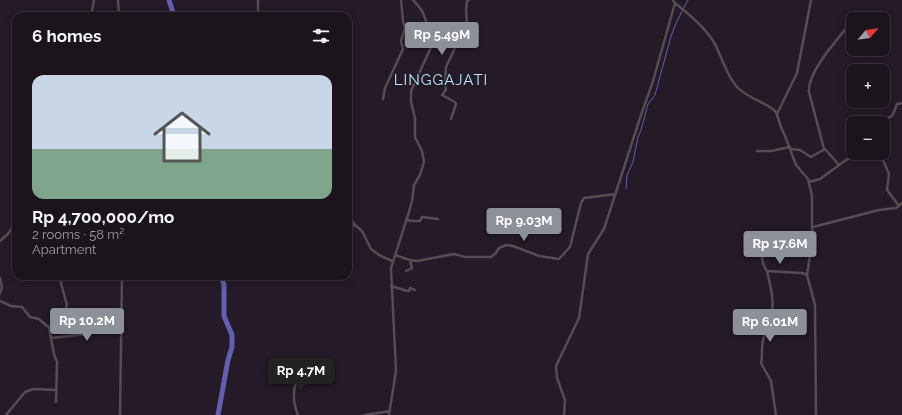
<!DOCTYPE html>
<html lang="en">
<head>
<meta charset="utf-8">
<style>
	body { margin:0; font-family:Raleway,sans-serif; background:#251d26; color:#f1f3f6; height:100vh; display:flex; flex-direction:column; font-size:15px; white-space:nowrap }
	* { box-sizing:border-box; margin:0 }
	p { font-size:13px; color:#a09ea4 }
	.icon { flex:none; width:22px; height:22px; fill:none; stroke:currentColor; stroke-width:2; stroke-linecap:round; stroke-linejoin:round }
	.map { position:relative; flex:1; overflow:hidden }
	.sheet { position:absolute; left:12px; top:12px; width:340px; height:268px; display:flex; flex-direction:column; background:#1c141d; border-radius:12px; box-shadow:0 2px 10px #0003,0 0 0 1px #3a333b }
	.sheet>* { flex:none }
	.needle { width:26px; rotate:62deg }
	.tools { position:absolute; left:846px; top:12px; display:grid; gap:8px }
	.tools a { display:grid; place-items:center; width:44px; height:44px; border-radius:8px; background:#1c141d; box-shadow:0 2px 10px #0003,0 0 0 1px #3a333b; font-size:20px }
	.price { position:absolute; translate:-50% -34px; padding:0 9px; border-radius:4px; background:#8c9099; color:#fff; font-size:13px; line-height:26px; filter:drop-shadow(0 1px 2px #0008) }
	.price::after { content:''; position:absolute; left:50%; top:24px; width:12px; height:9px; margin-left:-6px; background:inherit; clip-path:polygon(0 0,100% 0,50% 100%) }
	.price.active { background:#222; color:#fff }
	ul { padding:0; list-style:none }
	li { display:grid; align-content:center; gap:8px; height:212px; padding:0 20px }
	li+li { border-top:1px solid #3a333b }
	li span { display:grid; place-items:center; height:124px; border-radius:12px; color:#555 }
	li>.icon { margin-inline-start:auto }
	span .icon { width:72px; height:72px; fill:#fffc; stroke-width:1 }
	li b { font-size:17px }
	h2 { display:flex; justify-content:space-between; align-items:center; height:48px; padding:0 20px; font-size:17px }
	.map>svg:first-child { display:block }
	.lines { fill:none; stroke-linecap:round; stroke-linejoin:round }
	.stream { stroke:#615fae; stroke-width:1 }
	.river { stroke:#615fae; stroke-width:5 }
	.street { stroke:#554d52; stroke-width:2.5 }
	.labels { text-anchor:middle; stroke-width:3; stroke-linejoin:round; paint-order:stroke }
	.quarter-label { font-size:15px; letter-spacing:1px; fill:#b5e8fe; stroke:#251a27 }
</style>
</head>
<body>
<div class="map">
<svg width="902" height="415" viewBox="0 0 902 415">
	<rect width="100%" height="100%" fill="#251a27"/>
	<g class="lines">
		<!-- stream -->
		<path class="stream" d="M 626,189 L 627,175 L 633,162 L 638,137 L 641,130 L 648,104 L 655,95 L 671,36 L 677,21 L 688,0"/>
		<!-- river -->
		<path class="river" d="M 169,0 L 174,16
			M 218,415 L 228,360 L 232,347 L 232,335 L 224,316 L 224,284 L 220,276"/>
		<!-- street -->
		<path class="street" d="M 118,0 L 119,16
			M 258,0 L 258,16
			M 673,0 L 675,3 C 690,15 707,29 716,46 C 722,59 727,76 737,87 C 748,99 765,101 776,112 L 781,127 L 785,136 L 796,165 L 808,179 L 812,196 L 812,243 L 807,275 L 815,305 L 816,415
			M 91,16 L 94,0
			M 854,19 L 858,15
			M 432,45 L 456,46
			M 383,99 L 385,88 L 403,49 L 401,41 L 405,28 L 403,21 L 401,0
			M 777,114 L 797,73 L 811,0
			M 451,119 L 456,104 L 455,102 L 442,95 L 446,90 L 445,85 L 446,67 L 456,46 L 461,27 L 467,23 L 466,10 L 467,1 L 469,0
			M 876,123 L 878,117 C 892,121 893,116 897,104 L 902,103
			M 790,149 L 800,150 L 811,157 L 825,149 L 839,165
			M 824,149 L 809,92 C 807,71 840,37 853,20
			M 757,151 L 771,151 L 790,147
			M 880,153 L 889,174 L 887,190 L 899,206
			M 809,182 L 820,179 L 846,160 L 861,153
			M 348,215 L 355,225 L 362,231 L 371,249 L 379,255 L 392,261
			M 406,219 L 411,221 L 420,221 L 422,217 L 438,219
			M 813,227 L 879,210 L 896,208 L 902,203
			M 348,228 L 355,225
			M 0,241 L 8,234 L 13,226 L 13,223 L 16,204
			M 765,242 C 760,251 761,263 767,271 L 802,273 L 807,275
			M 395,255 L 410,260 L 417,261 L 454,254 L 465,257 L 491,257 L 496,253 L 499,248 L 506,245 L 513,246 L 539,256 L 559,259 L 570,247 L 581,203 L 584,198 L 616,194
			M 406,271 L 412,268 L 410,260
			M 767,271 C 770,284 774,298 772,311 C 771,320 765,331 763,341 C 761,348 763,355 761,363 L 771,381 L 776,415
			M 0,278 L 2,287 L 0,293
			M 391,286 L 407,291 L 409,291 L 410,288 L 415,290
			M 0,301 L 11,306 L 22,307 L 30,317 L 39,319 L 47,326 L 50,327
			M 51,338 L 87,334 L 121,325
			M 56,402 L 57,362 L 54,354 L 49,328 L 65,311 L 67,305 L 59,276
			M 6,415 L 25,392 L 33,389 L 56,390
			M 120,415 L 122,276
			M 298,415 C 294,405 292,394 296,383 C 297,379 300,375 301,371
			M 365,415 L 390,411
			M 389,415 L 396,371 L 391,268 L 409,212 L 412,201 L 414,185 L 420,175 L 424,162 L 422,151 L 415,137 L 415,118 L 411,102 L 411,91 L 432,45 L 428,26 L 423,13 L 420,8 L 413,0
			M 564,415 L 565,400 L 557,378 L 556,366 L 579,318 L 588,254 L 604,229 L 641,115 L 653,81 L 675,3"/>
	</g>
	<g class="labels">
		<!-- quarter labels -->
		<g class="quarter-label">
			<text x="441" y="85">LINGGAJATI</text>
		</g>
	</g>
</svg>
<div class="tools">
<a><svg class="needle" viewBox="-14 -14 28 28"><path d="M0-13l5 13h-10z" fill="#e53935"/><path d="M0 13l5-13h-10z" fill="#a09ea4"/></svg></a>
<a>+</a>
<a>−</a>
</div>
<b class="price" style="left:442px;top:56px">Rp 5.49M</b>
<b class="price" style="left:524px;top:242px">Rp 9.03M</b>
<b class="price" style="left:780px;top:265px">Rp 17.6M</b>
<b class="price" style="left:87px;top:342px">Rp 10.2M</b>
<b class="price" style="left:770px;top:343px">Rp 6.01M</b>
<b class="price active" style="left:301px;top:392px">Rp 4.7M</b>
<section class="sheet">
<h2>6 homes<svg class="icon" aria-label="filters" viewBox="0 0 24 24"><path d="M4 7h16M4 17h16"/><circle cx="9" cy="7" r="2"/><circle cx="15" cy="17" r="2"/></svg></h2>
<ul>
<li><span style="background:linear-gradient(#c9d6e8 60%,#7fa58c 0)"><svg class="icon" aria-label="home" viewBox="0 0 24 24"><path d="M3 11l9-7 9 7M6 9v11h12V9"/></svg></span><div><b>Rp 4,700,000/mo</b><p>2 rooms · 58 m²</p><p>Apartment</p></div></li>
</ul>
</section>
</div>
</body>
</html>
